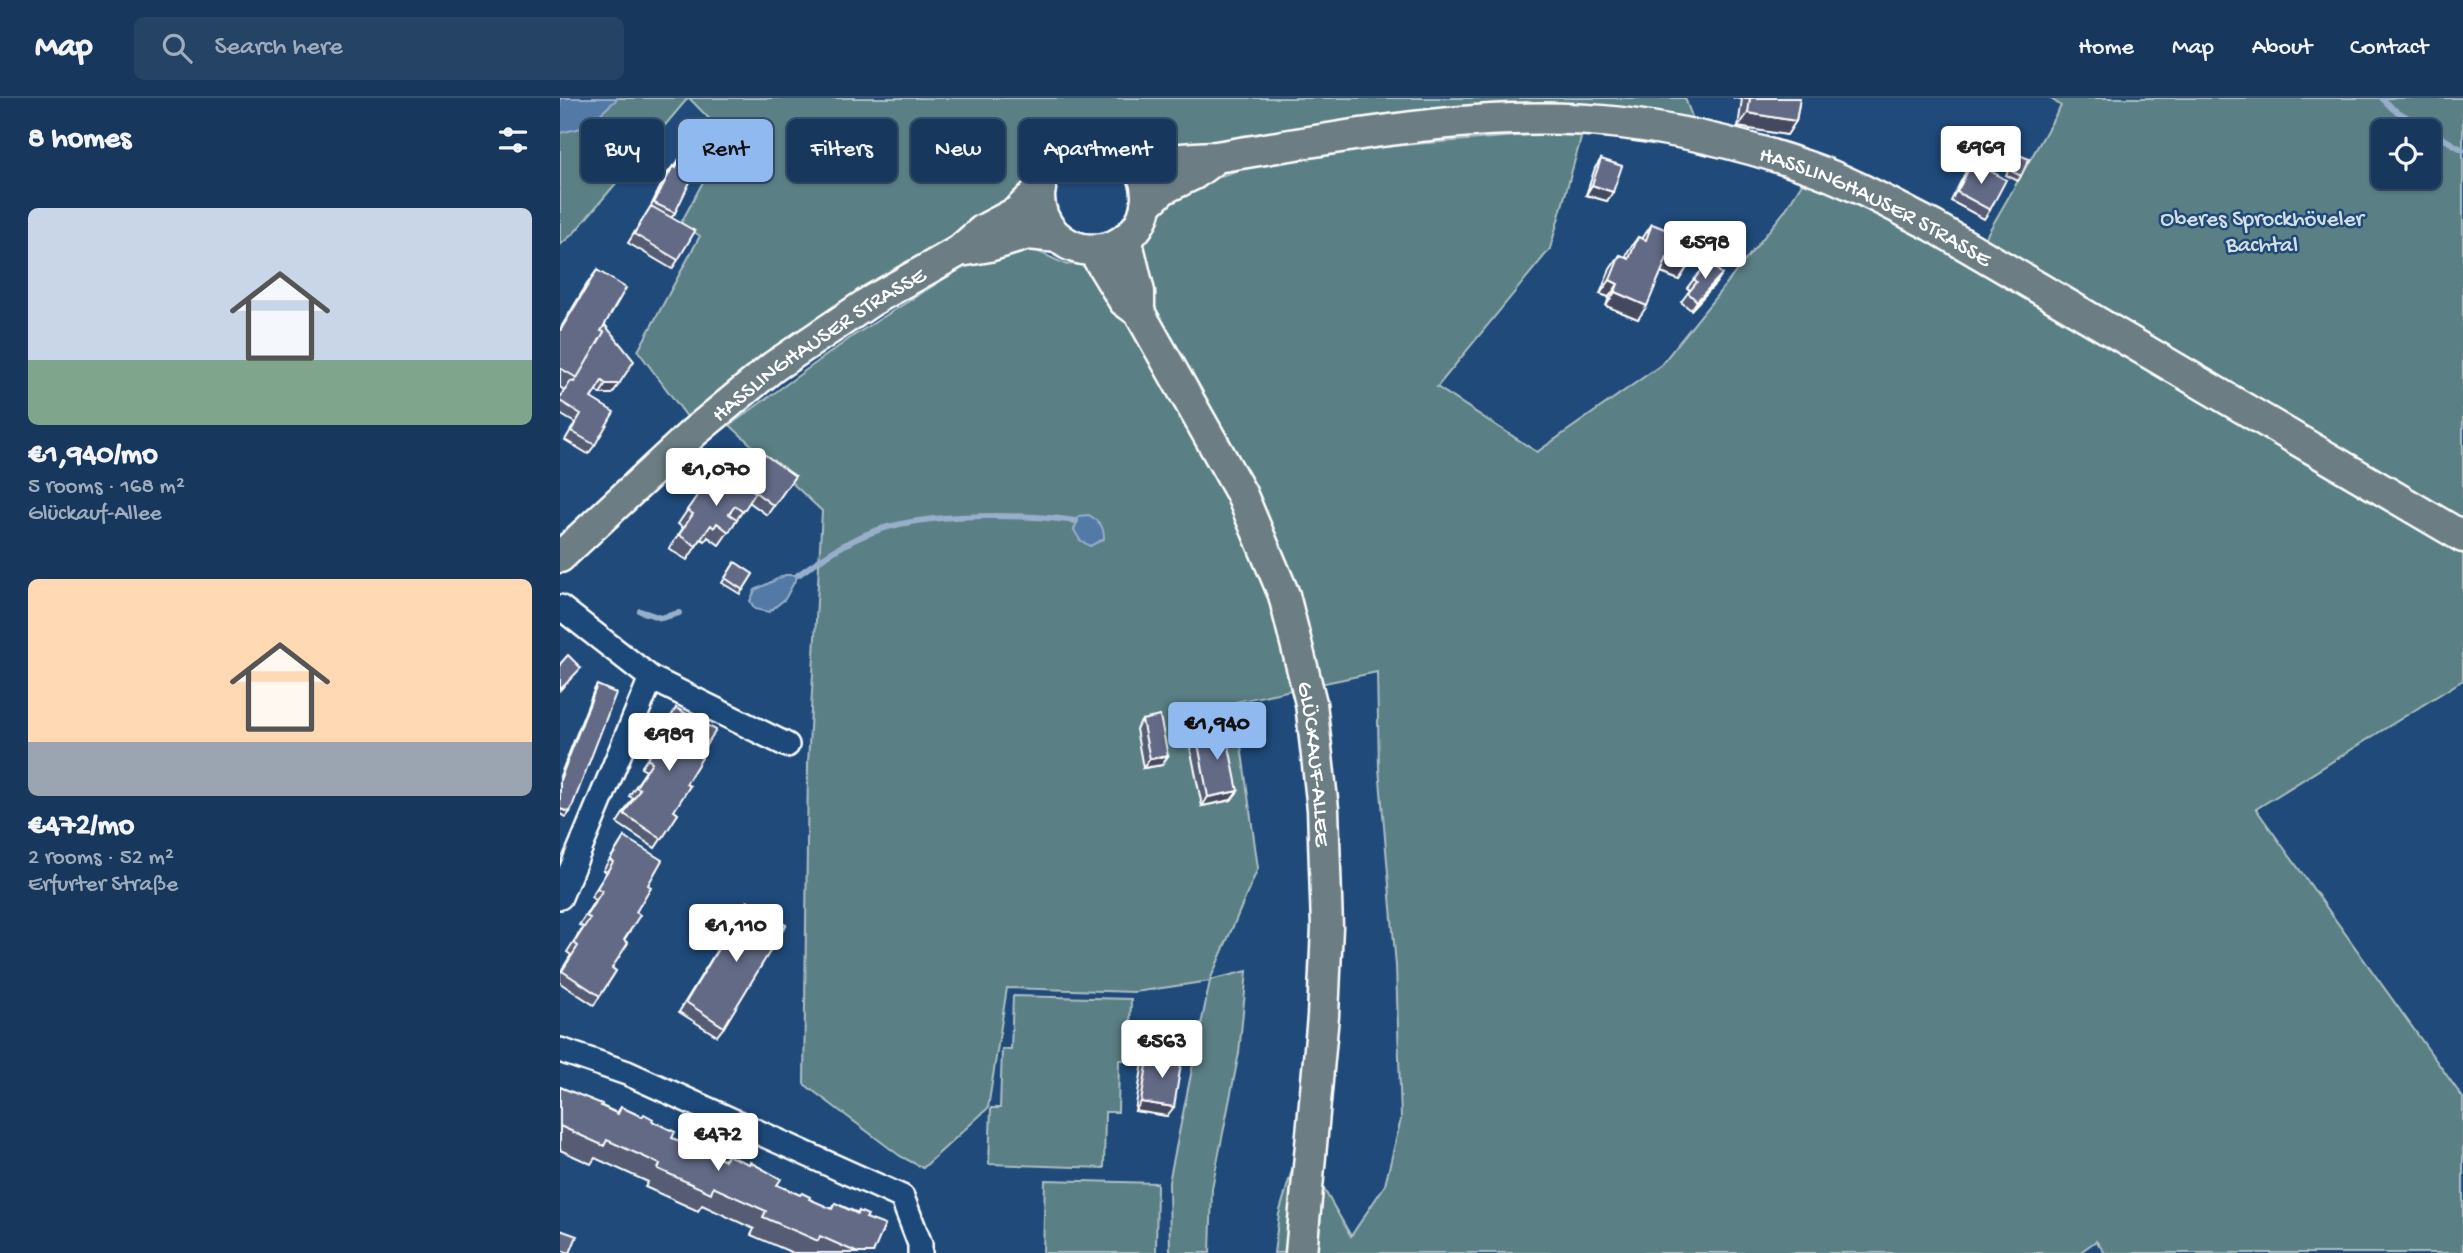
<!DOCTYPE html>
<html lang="en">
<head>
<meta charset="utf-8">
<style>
	body { margin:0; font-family:"Gochi Hand",sans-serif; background:#244365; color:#f1f3f6; height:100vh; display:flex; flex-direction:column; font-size:26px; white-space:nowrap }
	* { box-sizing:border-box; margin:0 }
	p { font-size:23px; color:#9eacbb }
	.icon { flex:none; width:38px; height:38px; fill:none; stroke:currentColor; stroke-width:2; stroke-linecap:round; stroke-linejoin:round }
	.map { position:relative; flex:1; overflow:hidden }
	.panel { display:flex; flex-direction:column; background:#17385c; width:560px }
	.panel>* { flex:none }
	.guide { position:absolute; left:21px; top:21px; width:665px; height:63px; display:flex; gap:14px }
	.buttons { position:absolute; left:1811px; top:21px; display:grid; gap:14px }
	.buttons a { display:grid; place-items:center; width:70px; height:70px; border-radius:10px; background:#17385c; box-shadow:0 2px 5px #0004,0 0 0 2px #365272; font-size:35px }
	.price { position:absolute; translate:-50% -60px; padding:0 16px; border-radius:7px; background:#fff; color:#222; font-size:23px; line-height:46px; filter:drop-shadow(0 2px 4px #0008) }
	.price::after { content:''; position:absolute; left:50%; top:42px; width:21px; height:16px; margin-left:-10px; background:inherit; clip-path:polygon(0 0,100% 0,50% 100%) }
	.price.selected { background:#90b9f0; color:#111 }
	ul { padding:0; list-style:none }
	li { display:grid; align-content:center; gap:14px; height:371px; padding:0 28px }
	li span { display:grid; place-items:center; height:217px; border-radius:10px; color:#555 }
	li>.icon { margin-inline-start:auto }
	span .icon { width:126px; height:126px; fill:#fffc; stroke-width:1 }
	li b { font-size:30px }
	h2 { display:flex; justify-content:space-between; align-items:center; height:84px; padding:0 28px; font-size:30px }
	.pill { padding:0 24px; border-radius:10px; background:#17385c; box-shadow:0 2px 5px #0004,0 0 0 2px #365272; font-size:24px; line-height:63px }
	.pill.selected { background:#90b9f0; color:#111 }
	header { display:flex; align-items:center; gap:42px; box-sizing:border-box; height:98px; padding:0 35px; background:#17385c; border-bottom:2px solid #365272 }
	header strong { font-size:33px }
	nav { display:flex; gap:38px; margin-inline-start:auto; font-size:24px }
	.search { width:490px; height:63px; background:#244365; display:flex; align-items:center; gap:18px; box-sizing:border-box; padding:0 24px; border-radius:10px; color:#9eacbb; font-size:26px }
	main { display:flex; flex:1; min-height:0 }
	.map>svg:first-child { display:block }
	.green { fill:#5a7f84; stroke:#acbfc2; stroke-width:2; fill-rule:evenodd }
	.water { fill:#527aa6; stroke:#97afca; stroke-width:2 }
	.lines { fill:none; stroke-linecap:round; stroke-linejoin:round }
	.stream { stroke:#97afca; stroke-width:6 }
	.minor-casing { stroke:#fff; stroke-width:28 }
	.major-casing { stroke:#fff; stroke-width:35 }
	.minor { stroke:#1f4a7a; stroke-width:23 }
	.major { stroke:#6c7e84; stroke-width:30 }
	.wall { fill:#545b73; stroke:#fff; stroke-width:2 }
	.shaded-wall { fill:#454a5e; stroke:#fff; stroke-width:2 }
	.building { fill:#626a86; stroke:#fff; stroke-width:2 }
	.labels { text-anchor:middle; stroke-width:5; stroke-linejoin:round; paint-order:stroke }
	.street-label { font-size:23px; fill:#fff; stroke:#1f4a7a }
	.park-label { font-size:23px; fill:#d6dfe0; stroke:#1f4a7a }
</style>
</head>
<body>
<header>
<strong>Map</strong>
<div class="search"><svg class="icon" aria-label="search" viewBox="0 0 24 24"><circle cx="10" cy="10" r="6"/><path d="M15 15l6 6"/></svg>Search here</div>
<nav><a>Home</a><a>Map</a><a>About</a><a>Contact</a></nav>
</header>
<main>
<section class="panel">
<h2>8 homes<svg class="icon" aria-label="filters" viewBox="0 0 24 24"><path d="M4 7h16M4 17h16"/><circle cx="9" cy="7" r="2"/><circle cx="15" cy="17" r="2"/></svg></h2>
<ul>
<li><span style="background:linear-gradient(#c9d6e8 70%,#7fa58c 0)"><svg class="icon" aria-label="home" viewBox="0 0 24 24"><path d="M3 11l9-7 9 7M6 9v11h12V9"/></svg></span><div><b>€1,940/mo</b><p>5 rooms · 168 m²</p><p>Glückauf-Allee</p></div></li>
<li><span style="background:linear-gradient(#ffd9b3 75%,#9aa5b1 0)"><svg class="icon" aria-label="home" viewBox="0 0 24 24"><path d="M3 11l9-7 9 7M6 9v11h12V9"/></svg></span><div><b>€472/mo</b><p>2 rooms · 52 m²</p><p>Erfurter Straße</p></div></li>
</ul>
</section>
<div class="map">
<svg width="1903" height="1155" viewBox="0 0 1903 1155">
	<rect width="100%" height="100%" fill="#1f4a7a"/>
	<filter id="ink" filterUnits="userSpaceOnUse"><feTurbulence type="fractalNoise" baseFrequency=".0143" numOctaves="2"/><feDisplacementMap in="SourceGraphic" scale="14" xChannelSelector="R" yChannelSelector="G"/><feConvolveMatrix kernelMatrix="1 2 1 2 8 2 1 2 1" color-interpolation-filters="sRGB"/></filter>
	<g filter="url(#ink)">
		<!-- green -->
		<path class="green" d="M 0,0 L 128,0 L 14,135 L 0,147 Z
			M 129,0 L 1125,0 L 1134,24 L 1013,5 L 876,13 L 598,55 L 581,51 L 566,40 L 540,31 L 520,30 L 502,36 L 482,50 L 471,69 L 463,90 L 452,102 L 305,193 L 128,320 L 78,253 L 140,138 L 121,125 L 167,39 Z
			M 1490,0 L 1903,0 L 1903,582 L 1696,711 L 1903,1000 L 1903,1155 L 1545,1155 L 1536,1143 L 1519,1155 L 714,1155 L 719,1116 L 739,1048 L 791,1138 L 825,1087 L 841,1021 L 836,868 L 819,670 L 817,574 L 675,604 L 698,770 L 650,882 L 687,873 L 679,955 L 652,1090 L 650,1155 L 610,1155 L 609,1084 L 650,883 L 575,894 L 447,890 L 428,1010 L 363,1070 L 340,1058 L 244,986 L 248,666 L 262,413 L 170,327 L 293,238 L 416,161 L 447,150 L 477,153 L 507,167 L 583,142 L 597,119 L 622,90 L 689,69 L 765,53 L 1023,33 L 990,151 L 877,289 L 977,354 L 1101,267 L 1224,114 L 1246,79 L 1413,161 L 1501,8 ZM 1824,33 L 1869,33 L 1869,79 L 1824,79 Z
			M 453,898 L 571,901 L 569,962 L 559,962 L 558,1014 L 545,1014 L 544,1070 L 429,1066 L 431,1010 L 440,1010 L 442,951 L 451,951 Z
			M 485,1082 L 597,1085 L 596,1155 L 483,1155 Z"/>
		<!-- water -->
		<path class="water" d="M 0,0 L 58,0 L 26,29 L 0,35 Z
			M 529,417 C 540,424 544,428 544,441 L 530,448 L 520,442 L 514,432 L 519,418 Z
			M 225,477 L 238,477 L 225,501 L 209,514 L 195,511 L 190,503 L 195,492 Z"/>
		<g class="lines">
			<!-- stream -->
			<path class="stream" d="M 1822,0 L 1833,11 L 1903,52
				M 238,477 C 266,457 294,438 328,429 C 380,415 462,416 516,423
				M 80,513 L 101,520 L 119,515"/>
			<defs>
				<path id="minor" d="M 0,509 L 91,580 L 227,647
					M 0,799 L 91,580
					M 0,952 L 67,975 L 342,1099 L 360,1146 L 360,1155"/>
				<g id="major">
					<circle cx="533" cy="98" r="54"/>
					<path id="s1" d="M 574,64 C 602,64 629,59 656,59 C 788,38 929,9 1062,25 C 1125,33 1188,48 1248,69 C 1291,84 1332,107 1373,128 L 1903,439"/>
					<path d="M 586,107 L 603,91 L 634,76 L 653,62"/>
					<path d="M 566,140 L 579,194 L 579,214"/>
					<path d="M 406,152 L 429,148 L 468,136 L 498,139"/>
					<path id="s2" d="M 533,152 L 564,203 L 579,214 L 681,395 L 724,497 L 751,605 L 763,711 L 767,829 L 763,918 L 741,1155"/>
					<path id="s3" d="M 0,459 L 133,335 L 213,269 L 311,203 L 399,153 L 423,132 L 457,114 L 480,91"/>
				</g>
			</defs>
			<!-- minor casing -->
			<use href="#minor" class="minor-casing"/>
			<!-- major casing -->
			<use href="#major" class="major-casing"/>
			<!-- minor -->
			<use href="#minor" class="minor"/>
			<!-- major -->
			<use href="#major" class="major"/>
		</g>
		<!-- wall -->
		<path class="wall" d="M 1173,0 L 1240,0 L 1236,23 L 1227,37 L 1178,29 L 1182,1 Z
			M 1427,37 L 1429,58 L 1426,63 L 1416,58 Z
			M 128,45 L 115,115 L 111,120 L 118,162 L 112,171 L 68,145 L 91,108 L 106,77 L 113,68 L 115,69 L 122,55 Z
			M 1457,56 L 1461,78 L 1458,83 L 1446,77 Z
			M 1041,61 L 1053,94 L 1047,103 L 1026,97 L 1035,70 Z
			M 1413,63 L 1430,112 L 1424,121 L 1391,103 L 1406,73 Z
			M 1092,126 L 1128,168 L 1119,182 L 1101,175 L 1078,221 L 1046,208 L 1049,199 L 1040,196 L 1050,171 L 1060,157 L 1066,159 L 1068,153 L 1078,139 L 1082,141 Z
			M 37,172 L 45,227 L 52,296 L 40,296 L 36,293 L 31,300 L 35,347 L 28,356 L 5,342 L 15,325 L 0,316 L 0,299 L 4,292 L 0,289 L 0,231 L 27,186 Z
			M 1162,176 L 1156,185 L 1131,212 L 1121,204 L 1130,192 L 1127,190 L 1134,181 Z
			M 235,378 L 207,417 L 189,404 L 159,447 L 148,439 L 145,443 L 141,441 L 127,462 L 109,451 L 123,430 L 118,426 L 148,382 L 160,390 L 183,385 Z
			M 175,464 L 193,476 L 180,496 L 162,485 Z
			M 37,587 L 6,719 L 0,716 L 0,678 L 34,592 Z
			M 116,610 L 139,658 L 114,713 L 118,716 L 95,750 L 57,725 L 73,700 L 69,698 L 86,673 L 81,670 L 98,645 L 96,644 Z
			M 582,622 L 602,667 L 583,670 L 576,631 Z
			M 636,635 L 678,693 L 671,702 L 642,708 L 629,644 Z
			M 64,739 L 88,787 L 52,870 L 56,873 L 34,907 L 0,885 L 0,875 L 11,857 L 7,854 L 23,829 L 19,827 L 35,802 L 31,799 L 47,774 L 43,772 Z
			M 187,803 L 164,929 L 157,938 L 119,914 Z
			M 589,955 L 607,1018 L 575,1013 L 583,964 Z
			M 0,989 L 57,1015 L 61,1009 L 92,1023 L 112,1040 L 164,1062 L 167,1057 L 217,1087 L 271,1111 L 275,1105 L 298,1115 L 299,1113 L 306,1120 L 313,1155 L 233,1155 L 191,1137 L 194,1131 L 142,1107 L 138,1113 L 85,1089 L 88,1084 L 35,1060 L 31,1066 L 0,1052 Z"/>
		<!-- shaded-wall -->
		<path class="shaded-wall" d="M 1188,15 L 1236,23 L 1227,37 L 1178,29 Z
			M 1032,87 L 1053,94 L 1047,103 L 1026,97 Z
			M 1107,160 L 1128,168 L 1119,182 L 1097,173 Z
			M 1162,176 L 1156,185 L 1131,212 L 1137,203 Z
			M 1050,182 L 1058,186 L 1049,199 L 1040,196 Z
			M 1055,194 L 1087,208 L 1078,221 L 1046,208 Z
			M 46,286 L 59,286 L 52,296 L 40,296 Z
			M 608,658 L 602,667 L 583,670 L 590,661 Z
			M 678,693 L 671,702 L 642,708 L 648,699 Z
			M 0,711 L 10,714 L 6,719 L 0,716 Z
			M 581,1004 L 614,1009 L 607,1018 L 575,1013 Z"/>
		<!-- building -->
		<path class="building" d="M 1190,0 L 1240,0 L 1236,23 L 1188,15 Z
			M 1427,37 L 1437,42 L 1429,58 L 1420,53 Z
			M 128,45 L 145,53 L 115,115 L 94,105 L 113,68 L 116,70 Z
			M 1457,56 L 1469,61 L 1461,78 L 1449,72 Z
			M 1041,61 L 1062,68 L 1053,94 L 1032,87 Z
			M 1413,63 L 1446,82 L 1430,112 L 1397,94 Z
			M 91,108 L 135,133 L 118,162 L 74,136 Z
			M 1092,126 L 1138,144 L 1128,168 L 1107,160 L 1087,208 L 1055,194 L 1058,186 L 1050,182 L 1060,157 L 1069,161 L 1078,139 L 1086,142 Z
			M 1149,164 L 1162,176 L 1137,203 L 1128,195 L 1137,184 L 1134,181 Z
			M 37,172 L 66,190 L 41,233 L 44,234 L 17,280 L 0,270 L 0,233 Z
			M 45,227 L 74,263 L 59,286 L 46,286 L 42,283 L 31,300 L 54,314 L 35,347 L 11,333 L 21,316 L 0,303 L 0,300 L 11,283 L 14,284 L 17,280 L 44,234 L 41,233 Z
			M 204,356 L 235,378 L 214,408 L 183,385 Z
			M 170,376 L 196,394 L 183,414 L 175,408 L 169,416 L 177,421 L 169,434 L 157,425 L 154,430 L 151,427 L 136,448 L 119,437 L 133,416 L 127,412 L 148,382 L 160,390 Z
			M 175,464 L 193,476 L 183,492 L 165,480 Z
			M 8,557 L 21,570 L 0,592 L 0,566 Z
			M 37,587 L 56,595 L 10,714 L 0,711 L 0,682 Z
			M 116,610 L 156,632 L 139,658 L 142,660 L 126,686 L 130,688 L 114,713 L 118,716 L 102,741 L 64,716 L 80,691 L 76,689 L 92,664 L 88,661 L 104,636 L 102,635 Z
			M 600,618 L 608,658 L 590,661 L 582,622 Z
			M 665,629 L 678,693 L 648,699 L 636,635 Z
			M 64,739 L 102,762 L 88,787 L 91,789 L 76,814 L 80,817 L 64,842 L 68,845 L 52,870 L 56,873 L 40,898 L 2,873 L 18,848 L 14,845 L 30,820 L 26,818 L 42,793 L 37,790 L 53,764 L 50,762 Z
			M 187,803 L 226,827 L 164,929 L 126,904 Z
			M 589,955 L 622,960 L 614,1009 L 581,1004 Z
			M 0,989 L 42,1006 L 41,1008 L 58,1016 L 61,1009 L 82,1019 L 84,1016 L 93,1021 L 92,1023 L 115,1034 L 112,1040 L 133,1049 L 134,1046 L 144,1051 L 143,1053 L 165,1063 L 167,1057 L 189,1066 L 190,1064 L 221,1081 L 217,1087 L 240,1097 L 242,1095 L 250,1099 L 249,1101 L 272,1111 L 275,1105 L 298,1116 L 299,1113 L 308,1117 L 306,1120 L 325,1127 L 313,1155 L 298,1155 L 260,1138 L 258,1143 L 203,1119 L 206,1113 L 153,1089 L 151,1095 L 98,1071 L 100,1066 L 47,1042 L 44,1048 L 0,1028 Z
			M 0,1132 L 17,1138 L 10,1155 L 0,1152 Z"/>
	</g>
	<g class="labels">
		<!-- street labels -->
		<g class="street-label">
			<text dy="8" stroke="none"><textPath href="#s1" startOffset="760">HASSLINGHAUSER STRASSE</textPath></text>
			<text dy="8" stroke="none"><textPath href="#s3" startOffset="336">HASSLINGHAUSER STRASSE</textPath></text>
			<text dy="8" stroke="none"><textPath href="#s2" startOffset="569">GLÜCKAUF-ALLEE</textPath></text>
		</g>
		<!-- park labels -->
		<g class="park-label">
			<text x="1702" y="127">Oberes Sprockhöveler<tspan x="1702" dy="26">Bachtal</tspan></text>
		</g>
	</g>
</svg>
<div class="buttons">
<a><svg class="icon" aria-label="locate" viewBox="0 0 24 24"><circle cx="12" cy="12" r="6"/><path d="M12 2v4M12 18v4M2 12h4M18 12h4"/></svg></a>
</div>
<b class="price" style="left:1421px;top:88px">€969</b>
<b class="price" style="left:1145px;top:183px">€598</b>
<b class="price" style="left:156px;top:410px">€1,070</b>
<b class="price selected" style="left:657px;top:664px">€1,940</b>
<b class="price" style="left:109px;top:675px">€989</b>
<b class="price" style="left:176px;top:866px">€1,110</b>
<b class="price" style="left:602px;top:982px">€563</b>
<b class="price" style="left:158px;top:1075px">€472</b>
<div class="guide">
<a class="pill">Buy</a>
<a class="pill selected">Rent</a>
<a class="pill">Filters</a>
<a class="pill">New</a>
<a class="pill">Apartment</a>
</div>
</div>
</main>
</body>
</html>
